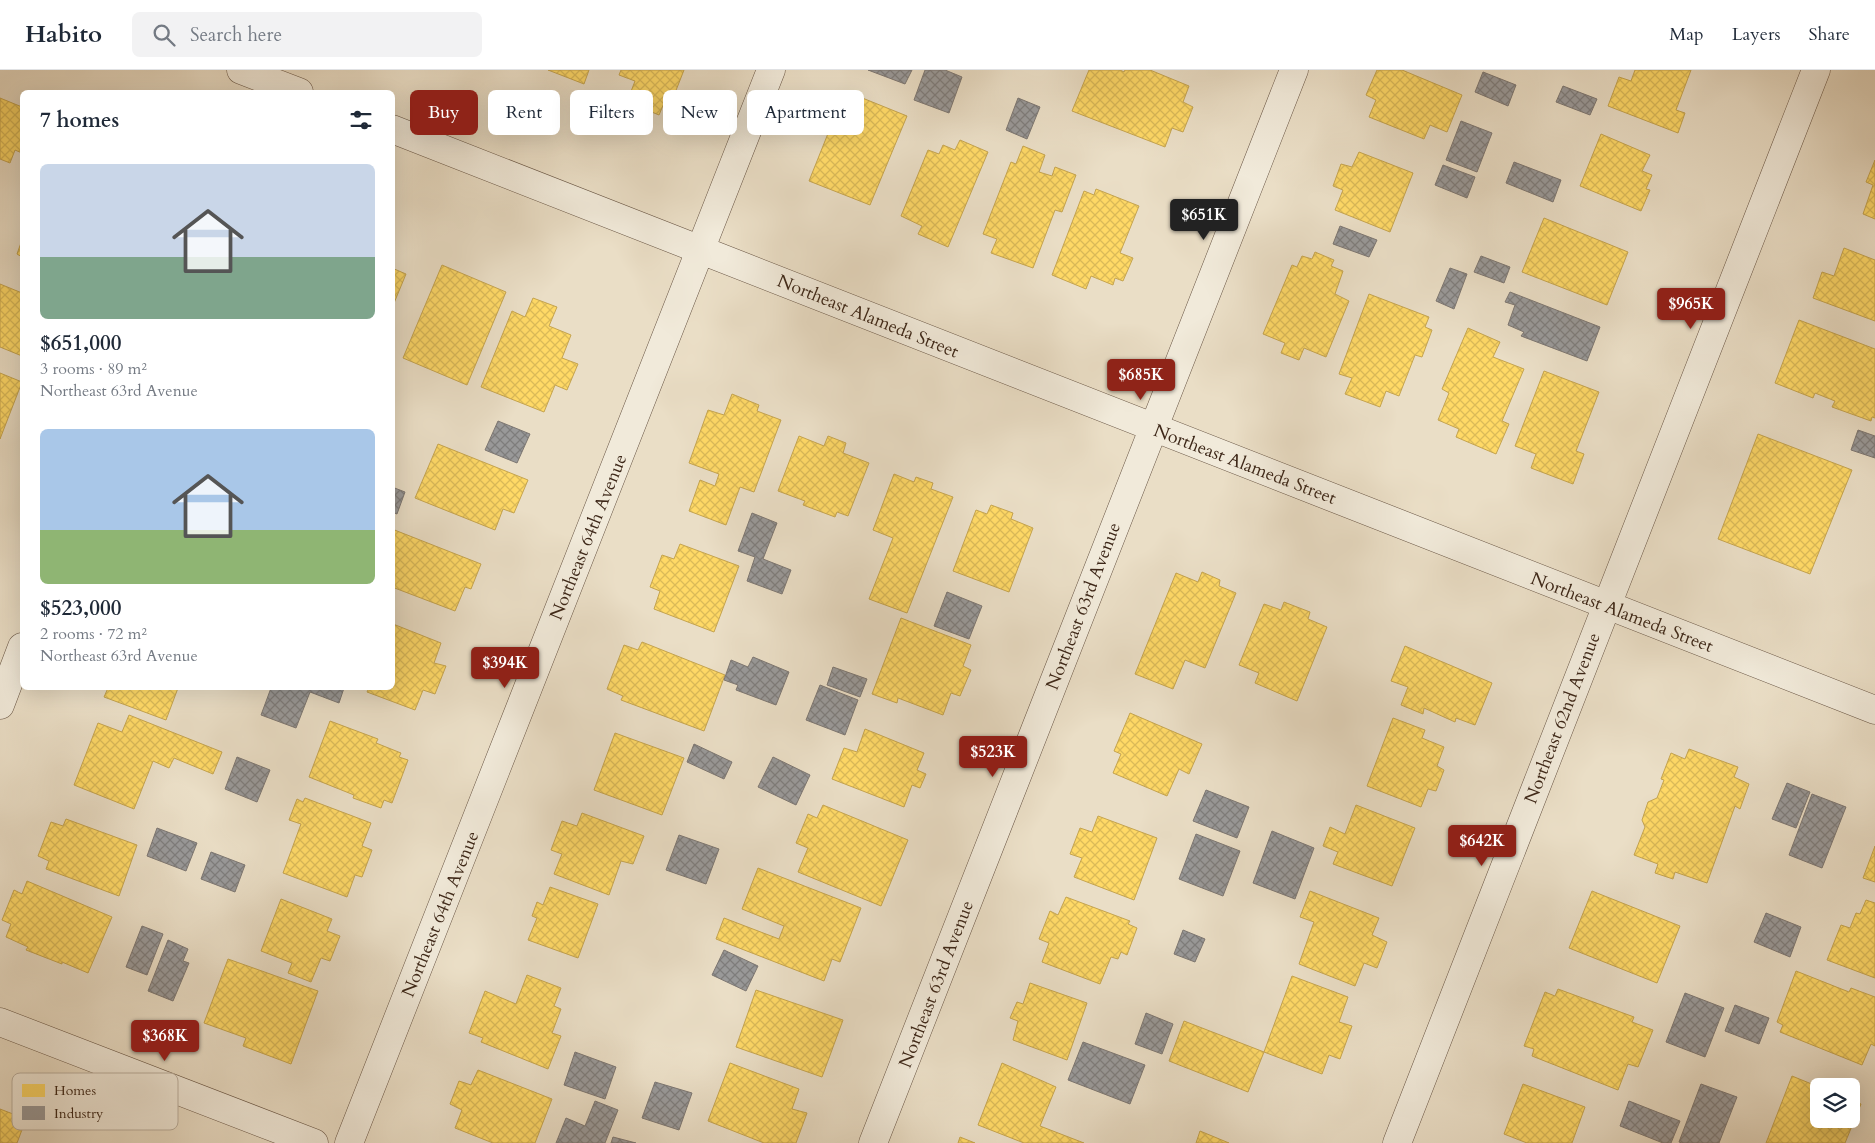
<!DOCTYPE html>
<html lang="en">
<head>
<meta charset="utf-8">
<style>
	body { margin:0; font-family:Cardo,serif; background:#f2f2f3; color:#1f2937; height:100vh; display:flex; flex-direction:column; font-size:19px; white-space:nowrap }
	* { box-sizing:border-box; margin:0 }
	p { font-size:16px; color:#747a83 }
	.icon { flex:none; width:28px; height:28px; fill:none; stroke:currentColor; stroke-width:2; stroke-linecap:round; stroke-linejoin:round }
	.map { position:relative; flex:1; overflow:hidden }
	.details { position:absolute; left:20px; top:20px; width:375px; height:600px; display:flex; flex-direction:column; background:#fff; border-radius:8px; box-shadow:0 5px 20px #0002 }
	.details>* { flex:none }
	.banner { position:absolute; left:410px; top:20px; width:475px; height:45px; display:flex; gap:10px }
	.tools { position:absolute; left:1810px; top:1008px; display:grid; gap:10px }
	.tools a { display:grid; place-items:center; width:50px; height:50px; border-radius:8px; background:#fff; box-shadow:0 5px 20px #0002; font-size:25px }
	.price { position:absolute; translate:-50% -42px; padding:0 11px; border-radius:5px; background:#8f2418; color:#fff; font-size:16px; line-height:32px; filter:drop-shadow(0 1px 2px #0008) }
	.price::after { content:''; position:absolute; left:50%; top:30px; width:15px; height:11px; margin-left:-8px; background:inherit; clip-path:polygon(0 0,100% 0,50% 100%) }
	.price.selected { background:#222; color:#fff }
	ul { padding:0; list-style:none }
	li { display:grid; align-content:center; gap:10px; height:265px; padding:0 20px }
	li span { display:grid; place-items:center; height:155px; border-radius:8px; color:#555 }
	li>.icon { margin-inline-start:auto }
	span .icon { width:90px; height:90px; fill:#fffc; stroke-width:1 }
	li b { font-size:21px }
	h2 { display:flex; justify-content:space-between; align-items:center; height:60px; padding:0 20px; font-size:21px }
	.pill { padding:0 18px; border-radius:8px; background:#fff; box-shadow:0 5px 20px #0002; font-size:18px; line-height:45px }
	.pill.selected { background:#8f2418; color:#fff }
	header { display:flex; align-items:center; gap:30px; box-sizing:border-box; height:70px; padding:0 25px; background:#fff; border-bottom:1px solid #e0e1e3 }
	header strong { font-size:24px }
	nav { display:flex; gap:28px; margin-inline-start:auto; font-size:18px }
	.search { width:350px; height:45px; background:#f2f2f3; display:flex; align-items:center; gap:12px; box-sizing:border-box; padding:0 18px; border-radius:8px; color:#747a83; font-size:19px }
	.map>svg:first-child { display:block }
	.homes { fill:url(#homes-cross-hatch); stroke:#c5a44f }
	.industry { fill:url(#industry-cross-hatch); stroke:#7d7772 }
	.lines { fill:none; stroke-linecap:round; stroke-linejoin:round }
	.minor-casing { stroke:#685544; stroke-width:29 }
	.minor { stroke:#f1eada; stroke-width:28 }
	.labels { text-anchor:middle; stroke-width:5; stroke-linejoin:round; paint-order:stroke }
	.street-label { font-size:18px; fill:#3d2718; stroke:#f1eada }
	.key { fill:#f1eada; stroke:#bbb0a0; stroke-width:1 }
	.key-label { font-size:14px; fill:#3d2718 }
</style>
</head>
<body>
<header>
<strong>Habito</strong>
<div class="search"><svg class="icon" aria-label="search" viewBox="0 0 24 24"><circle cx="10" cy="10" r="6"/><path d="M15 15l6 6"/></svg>Search here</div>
<nav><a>Map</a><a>Layers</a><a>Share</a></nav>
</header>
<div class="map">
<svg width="1875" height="1073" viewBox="0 0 1875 1073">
	<defs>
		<pattern id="homes-cross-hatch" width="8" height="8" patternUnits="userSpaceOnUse" patternTransform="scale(1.25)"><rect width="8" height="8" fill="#ffd966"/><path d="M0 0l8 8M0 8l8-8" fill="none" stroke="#dbba58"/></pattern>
		<pattern id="industry-cross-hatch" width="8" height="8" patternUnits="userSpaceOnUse" patternTransform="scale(1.25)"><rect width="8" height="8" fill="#999"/><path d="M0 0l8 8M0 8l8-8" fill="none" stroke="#7e7d7c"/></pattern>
	</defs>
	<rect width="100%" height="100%" fill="#eadec6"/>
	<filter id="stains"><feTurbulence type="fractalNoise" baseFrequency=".004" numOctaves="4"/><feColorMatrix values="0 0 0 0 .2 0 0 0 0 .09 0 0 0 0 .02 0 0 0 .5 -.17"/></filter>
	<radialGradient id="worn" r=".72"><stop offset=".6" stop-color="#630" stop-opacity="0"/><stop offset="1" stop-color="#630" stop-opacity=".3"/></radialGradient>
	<!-- homes -->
	<path class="homes" d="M 548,0 L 589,0 L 584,14 Z
		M 621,0 L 684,0 L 673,28 L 667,26 L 659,45 L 627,32 L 635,11 L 619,5 Z
		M 1089,0 L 1120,0 L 1124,2 L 1125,0 L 1150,0 L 1189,16 L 1183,32 L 1193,37 L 1183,62 L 1172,58 L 1165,77 L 1072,41 Z
		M 1377,0 L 1402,0 L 1462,25 L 1447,62 L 1430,55 L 1424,69 L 1369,47 L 1376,30 L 1366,25 Z
		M 1635,0 L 1691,0 L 1676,40 L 1685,43 L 1678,63 L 1608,36 L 1619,7 L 1631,11 Z
		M 845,21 L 907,46 L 870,135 L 809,111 Z
		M 0,28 L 22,37 L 22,83 L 15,80 L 10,93 L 0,89 Z
		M 1601,64 L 1650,85 L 1642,101 L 1652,105 L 1646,119 L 1650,120 L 1641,141 L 1580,116 Z
		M 960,70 L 988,82 L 948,177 L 918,164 L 922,156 L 901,146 L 928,80 L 939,84 L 943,75 L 955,80 Z
		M 1023,76 L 1045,85 L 1039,102 L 1052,106 L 1055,97 L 1076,105 L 1062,142 L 1055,140 L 1033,198 L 991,183 L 997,169 L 983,164 L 1011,92 L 1016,94 Z
		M 1359,82 L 1413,103 L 1390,162 L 1335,140 L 1343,120 L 1333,116 L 1341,94 L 1352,97 Z
		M 1875,90 L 1875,149 L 1863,144 L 1873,115 L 1866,112 Z
		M 1096,119 L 1139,136 L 1120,183 L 1133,188 L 1123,211 L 1115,208 L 1113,215 L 1091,206 L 1086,219 L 1052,205 L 1084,121 L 1094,125 Z
		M 1544,148 L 1628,182 L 1607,235 L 1522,202 Z
		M 22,170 L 22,187 L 17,184 Z
		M 1844,178 L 1875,190 L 1875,251 L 1813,228 L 1822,202 L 1834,206 Z
		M 1315,182 L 1334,190 L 1331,196 L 1343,201 L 1335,224 L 1349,231 L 1326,287 L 1304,278 L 1299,290 L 1281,283 L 1285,273 L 1263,264 L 1292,195 L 1297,197 L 1302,186 L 1312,189 Z
		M 442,195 L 506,222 L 467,315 L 403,288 Z
		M 392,198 L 406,204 L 392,238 Z
		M 0,214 L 22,223 L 22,286 L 0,277 Z
		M 1369,224 L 1429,247 L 1425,257 L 1432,260 L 1422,287 L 1415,285 L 1399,326 L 1386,321 L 1380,337 L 1345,324 L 1352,308 L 1339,304 Z
		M 533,228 L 557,237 L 549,256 L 571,265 L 562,288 L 578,294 L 567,320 L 555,315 L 544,342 L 481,317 L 512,241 L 525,247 Z
		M 1799,250 L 1875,279 L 1875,348 L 1872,347 L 1871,351 L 1832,337 L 1835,331 L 1815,323 L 1813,328 L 1775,313 Z
		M 1468,258 L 1500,272 L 1493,287 L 1524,299 L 1502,351 L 1509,354 L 1496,384 L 1456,367 L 1459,359 L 1438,350 L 1449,323 L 1442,319 Z
		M 1544,301 L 1599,322 L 1576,381 L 1584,384 L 1573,414 L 1531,398 L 1536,384 L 1515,376 Z
		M 0,303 L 22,312 L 0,369 Z
		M 732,324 L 759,335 L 757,341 L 781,350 L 754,422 L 740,417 L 726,455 L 689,441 L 700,410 L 715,416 L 719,404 L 689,393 L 708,340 L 724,345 Z
		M 1758,364 L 1852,400 L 1810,504 L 1718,469 Z
		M 799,366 L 824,376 L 828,366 L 846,373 L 843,383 L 869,393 L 848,446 L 837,442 L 835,447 L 803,435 L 805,431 L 778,421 Z
		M 438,374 L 528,410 L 514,443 L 503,439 L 495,460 L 415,428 Z
		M 894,404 L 914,412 L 916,407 L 933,413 L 931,419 L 953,427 L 907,543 L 869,529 L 893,468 L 873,460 Z
		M 991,435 L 1013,443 L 1011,449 L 1033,458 L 1009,522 L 953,501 L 976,440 L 987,444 Z
		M 392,459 L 481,494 L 471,519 L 465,517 L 455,541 L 392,517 Z
		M 680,474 L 739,496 L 714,562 L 654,539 L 660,521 L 650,517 L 662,485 L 674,489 Z
		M 1202,502 L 1220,510 L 1219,516 L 1236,523 L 1205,598 L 1185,590 L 1173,619 L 1135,604 L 1176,503 L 1198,512 Z
		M 1284,532 L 1310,542 L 1308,549 L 1327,557 L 1297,631 L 1255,613 L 1259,603 L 1239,595 L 1264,534 L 1281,540 Z
		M 901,548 L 971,575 L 963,596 L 971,600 L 960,626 L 951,623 L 943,645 L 898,628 L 897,633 L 872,624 Z
		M 393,554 L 441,573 L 434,593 L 446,596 L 435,624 L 423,620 L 415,640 L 367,622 L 369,618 L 392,618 Z
		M 642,572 L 725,605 L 704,661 L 621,630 L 623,626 L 607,619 L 624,575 L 638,580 Z
		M 1405,576 L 1492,613 L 1475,655 L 1456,648 L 1455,652 L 1424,638 L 1423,644 L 1401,635 L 1408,617 L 1391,611 Z
		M 108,618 L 178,618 L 166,650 L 104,627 Z
		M 1130,643 L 1202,674 L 1189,704 L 1179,699 L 1167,726 L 1113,703 L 1121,684 L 1114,681 Z
		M 129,645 L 222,682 L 213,704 L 174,688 L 169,698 L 153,691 L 134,739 L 74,715 L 98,653 L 122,662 Z
		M 1393,648 L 1425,660 L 1422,668 L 1444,677 L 1437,696 L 1444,700 L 1436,721 L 1428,719 L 1421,737 L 1367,716 Z
		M 330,651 L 378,669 L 376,673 L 401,683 L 399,687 L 408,690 L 392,733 L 384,730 L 381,738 L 353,728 L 354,725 L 309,707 Z
		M 865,659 L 924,683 L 917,700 L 926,704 L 920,718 L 912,715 L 904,737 L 832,709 L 844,678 L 857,682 Z
		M 615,663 L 684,688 L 662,745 L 594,720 Z
		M 1689,679 L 1738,697 L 1734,707 L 1749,714 L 1740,739 L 1735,736 L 1707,813 L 1675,802 L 1673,809 L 1655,803 L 1658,794 L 1634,785 L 1645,757 L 1642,750 L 1648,732 L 1657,728 L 1664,710 L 1661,709 L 1671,683 L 1685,689 Z
		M 305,728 L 371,753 L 362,776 L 372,780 L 362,807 L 355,805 L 347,827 L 283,803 L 301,754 L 289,750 L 297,729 L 303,732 Z
		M 823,735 L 908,770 L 881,836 L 798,802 L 808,778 L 796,773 L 808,744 L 817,748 Z
		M 1356,735 L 1415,758 L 1392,816 L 1333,794 L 1338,782 L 1323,776 L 1330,757 L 1345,764 Z
		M 582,743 L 644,766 L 633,794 L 621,791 L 609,825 L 554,804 L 562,784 L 551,780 L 562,751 L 577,756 Z
		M 1098,746 L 1157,768 L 1134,830 L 1074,807 L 1082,788 L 1070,784 L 1080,758 L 1092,762 Z
		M 66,749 L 137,775 L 119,826 L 46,799 L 49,791 L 38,786 L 51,752 L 63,756 Z
		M 1875,776 L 1875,812 L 1863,808 Z
		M 758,798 L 861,838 L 840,892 L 832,889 L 824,911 L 716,869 L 724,848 L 779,869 L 784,856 L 742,839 Z
		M 27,811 L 112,847 L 88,903 L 62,892 L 62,894 L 26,880 L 28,877 L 6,867 L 11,854 L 2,850 L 14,820 L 22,824 Z
		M 550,817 L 598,834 L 578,888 L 528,870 L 537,848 L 532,846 L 537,832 L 543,835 Z
		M 1310,821 L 1379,848 L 1372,865 L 1387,872 L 1377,898 L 1364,893 L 1355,916 L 1299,894 L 1314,852 L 1300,847 Z
		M 1592,821 L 1680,856 L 1657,913 L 1569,878 Z
		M 1066,827 L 1130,851 L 1128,854 L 1137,858 L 1127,885 L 1121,882 L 1118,889 L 1111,887 L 1100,914 L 1042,892 L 1049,873 L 1039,869 L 1050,841 L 1058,845 Z
		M 281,829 L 332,849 L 327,861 L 340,866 L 330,891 L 321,888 L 311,912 L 288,903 L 292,893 L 261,881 Z
		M 1866,830 L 1875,833 L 1875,908 L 1827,890 L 1841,855 L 1850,858 L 1856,843 L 1860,844 Z
		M 228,889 L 318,921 L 291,994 L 243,976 L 246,968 L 204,953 Z
		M 1796,901 L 1849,922 L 1851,918 L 1875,927 L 1875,976 L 1871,974 L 1862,995 L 1780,962 L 1783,955 L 1777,952 Z
		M 527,905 L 561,918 L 554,936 L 561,939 L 552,963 L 561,966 L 548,999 L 481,972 L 483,968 L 469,963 L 485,921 L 516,934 Z
		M 1292,906 L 1348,927 L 1339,952 L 1352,956 L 1340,989 L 1329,985 L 1322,1004 L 1264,982 Z
		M 1030,913 L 1087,933 L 1067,990 L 1013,970 L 1018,951 L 1010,948 L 1017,932 L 1023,934 Z
		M 1558,919 L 1634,947 L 1632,952 L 1653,960 L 1638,997 L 1628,994 L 1618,1020 L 1532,986 L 1534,979 L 1524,976 L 1545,922 L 1555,926 Z
		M 756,920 L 843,950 L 822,1007 L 736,977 Z
		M 1184,951 L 1264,982 L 1248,1022 L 1169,991 Z
		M 730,993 L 799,1019 L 792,1039 L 807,1043 L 796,1073 L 764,1073 L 708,1051 Z
		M 1002,993 L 1056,1017 L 1040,1056 L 1084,1073 L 1024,1073 L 978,1055 Z
		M 478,1000 L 552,1029 L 535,1073 L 493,1073 L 455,1058 L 462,1040 L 450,1034 L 459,1011 L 471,1015 Z
		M 1792,1006 L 1819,1017 L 1819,1049 L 1851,1049 L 1851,1030 L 1861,1034 L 1845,1073 L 1766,1073 Z
		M 1523,1014 L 1585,1037 L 1572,1073 L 1527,1073 L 1504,1064 Z
		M 0,1039 L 26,1049 L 17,1073 L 0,1073 Z
		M 1200,1061 L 1229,1073 L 1196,1073 Z
		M 960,1067 L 975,1073 L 958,1073 Z"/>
	<!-- industry -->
	<path class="industry" d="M 868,0 L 912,0 L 905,14 Z
		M 925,0 L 945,0 L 962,7 L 949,43 L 914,30 Z
		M 1483,2 L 1516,15 L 1508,36 L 1475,22 Z
		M 1563,16 L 1597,29 L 1590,45 L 1556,32 Z
		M 1018,28 L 1040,37 L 1027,69 L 1006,60 Z
		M 1461,51 L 1492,63 L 1477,102 L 1446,90 Z
		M 1514,92 L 1561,110 L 1553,132 L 1506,113 Z
		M 1443,95 L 1475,107 L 1467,128 L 1435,115 Z
		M 1340,156 L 1377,170 L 1369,187 L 1333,174 Z
		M 1481,186 L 1510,197 L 1504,213 L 1474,202 Z
		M 1450,198 L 1467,204 L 1454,239 L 1436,231 Z
		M 1510,222 L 1600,257 L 1587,291 L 1521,266 L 1524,262 L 1508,255 L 1515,235 L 1505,232 Z
		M 498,351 L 530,364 L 517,393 L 485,380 Z
		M 1858,360 L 1875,366 L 1875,388 L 1851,380 Z
		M 392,417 L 405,422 L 397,444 L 392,442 Z
		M 752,443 L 777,453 L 763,489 L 791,500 L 782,524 L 747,511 L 755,487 L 738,481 Z
		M 947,522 L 982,536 L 969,569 L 934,556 Z
		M 753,587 L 789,602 L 776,635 L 736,620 L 738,615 L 724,610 L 731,590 L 748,597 Z
		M 833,597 L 867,609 L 860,627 L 827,615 Z
		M 820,615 L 858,630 L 845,665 L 806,650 Z
		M 271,618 L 344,618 L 339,633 L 310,622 L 296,658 L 261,645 Z
		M 694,674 L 732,692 L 724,709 L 687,692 Z
		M 237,687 L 270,700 L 257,732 L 225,719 Z
		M 773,687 L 810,705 L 796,735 L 758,717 Z
		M 1787,713 L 1810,722 L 1796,758 L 1772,749 Z
		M 1206,720 L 1249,737 L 1237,768 L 1193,751 Z
		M 1812,724 L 1846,737 L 1822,798 L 1789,785 Z
		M 157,758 L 197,773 L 186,801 L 147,786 Z
		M 1272,761 L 1314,778 L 1295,829 L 1253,813 Z
		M 1196,764 L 1240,781 L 1223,826 L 1179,809 Z
		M 679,765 L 719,779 L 706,814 L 666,800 Z
		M 211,782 L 245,795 L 235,822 L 201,809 Z
		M 1766,843 L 1801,857 L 1790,887 L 1754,872 Z
		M 142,856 L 163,864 L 147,905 L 126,897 Z
		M 1183,860 L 1205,869 L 1195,892 L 1174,884 Z
		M 168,870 L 188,879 L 183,891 L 189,893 L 173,931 L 148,921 Z
		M 724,880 L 758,896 L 746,921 L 712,905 Z
		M 1685,923 L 1724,938 L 1705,987 L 1666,972 Z
		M 1735,935 L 1769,948 L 1759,974 L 1725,961 Z
		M 1146,943 L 1173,954 L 1162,984 L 1135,974 Z
		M 1083,972 L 1145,995 L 1130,1034 L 1068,1010 Z
		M 575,982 L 616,997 L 605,1029 L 564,1015 Z
		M 655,1012 L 692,1023 L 679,1060 L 642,1048 Z
		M 1701,1014 L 1737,1027 L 1719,1073 L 1682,1073 L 1679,1072 Z
		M 595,1031 L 618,1040 L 605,1073 L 556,1073 L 566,1048 L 585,1056 Z
		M 1629,1031 L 1680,1051 L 1671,1073 L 1663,1073 L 1620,1056 Z
		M 613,1067 L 636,1073 L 611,1073 Z"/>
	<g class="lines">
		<defs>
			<path id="minor" d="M 241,0 L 299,22
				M 392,59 L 1875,640
				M 0,635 L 22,577
				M 0,952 L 314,1073
				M 349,1073 L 771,0
				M 873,1073 L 1294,0
				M 1397,1073 L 1816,0"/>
		</defs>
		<!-- minor casing -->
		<use href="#minor" class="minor-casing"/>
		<!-- minor -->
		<use href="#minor" class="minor"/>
	</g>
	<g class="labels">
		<!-- street labels -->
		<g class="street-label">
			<text transform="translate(868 246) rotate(22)" y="6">Northeast Alameda Street</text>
			<text transform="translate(1245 394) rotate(21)" y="6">Northeast Alameda Street</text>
			<text transform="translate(588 467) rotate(-68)" y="6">Northeast 64th Avenue</text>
			<text transform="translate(1083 536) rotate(-69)" y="6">Northeast 63rd Avenue</text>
			<text transform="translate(1622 542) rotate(21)" y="6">Northeast Alameda Street</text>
			<text transform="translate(1562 648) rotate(-69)" y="6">Northeast 62nd Avenue</text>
			<text transform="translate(440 844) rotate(-68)" y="6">Northeast 64th Avenue</text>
			<text transform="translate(936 914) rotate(-69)" y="6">Northeast 63rd Avenue</text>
		</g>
	</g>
	<!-- legend -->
	<rect x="12" y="1003" width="166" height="57" rx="8" class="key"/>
	<rect x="22" y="1014" width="23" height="13" fill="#ffd966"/>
	<rect x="22" y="1036" width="23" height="14" fill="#999"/>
	<g class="key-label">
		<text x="54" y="1025">Homes</text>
		<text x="54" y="1048">Industry</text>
	</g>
	<rect width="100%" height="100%" filter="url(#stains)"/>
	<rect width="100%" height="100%" fill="url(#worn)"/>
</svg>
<div class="tools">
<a><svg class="icon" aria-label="layers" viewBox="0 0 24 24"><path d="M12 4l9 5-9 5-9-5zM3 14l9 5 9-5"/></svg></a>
</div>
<b class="price selected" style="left:1204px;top:171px">$651K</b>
<b class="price" style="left:1691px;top:260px">$965K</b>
<b class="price" style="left:1141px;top:331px">$685K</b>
<b class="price" style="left:505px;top:619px">$394K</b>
<b class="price" style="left:993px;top:708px">$523K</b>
<b class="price" style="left:1482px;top:797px">$642K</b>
<b class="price" style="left:165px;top:992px">$368K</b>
<div class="banner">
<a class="pill selected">Buy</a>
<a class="pill">Rent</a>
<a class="pill">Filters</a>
<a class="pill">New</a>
<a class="pill">Apartment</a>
</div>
<section class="details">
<h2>7 homes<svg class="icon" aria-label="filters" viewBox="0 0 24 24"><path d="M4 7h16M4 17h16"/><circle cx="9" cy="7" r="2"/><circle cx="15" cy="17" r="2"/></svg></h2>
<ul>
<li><span style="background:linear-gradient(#c9d6e8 60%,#7fa58c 0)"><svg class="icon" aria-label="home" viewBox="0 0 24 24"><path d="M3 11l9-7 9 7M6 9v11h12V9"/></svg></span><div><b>$651,000</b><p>3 rooms · 89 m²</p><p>Northeast 63rd Avenue</p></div></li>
<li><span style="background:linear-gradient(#a9c7e8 65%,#8fb573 0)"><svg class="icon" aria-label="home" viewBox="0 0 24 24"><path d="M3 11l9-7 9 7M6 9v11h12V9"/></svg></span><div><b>$523,000</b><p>2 rooms · 72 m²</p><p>Northeast 63rd Avenue</p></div></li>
</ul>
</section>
</div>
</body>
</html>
